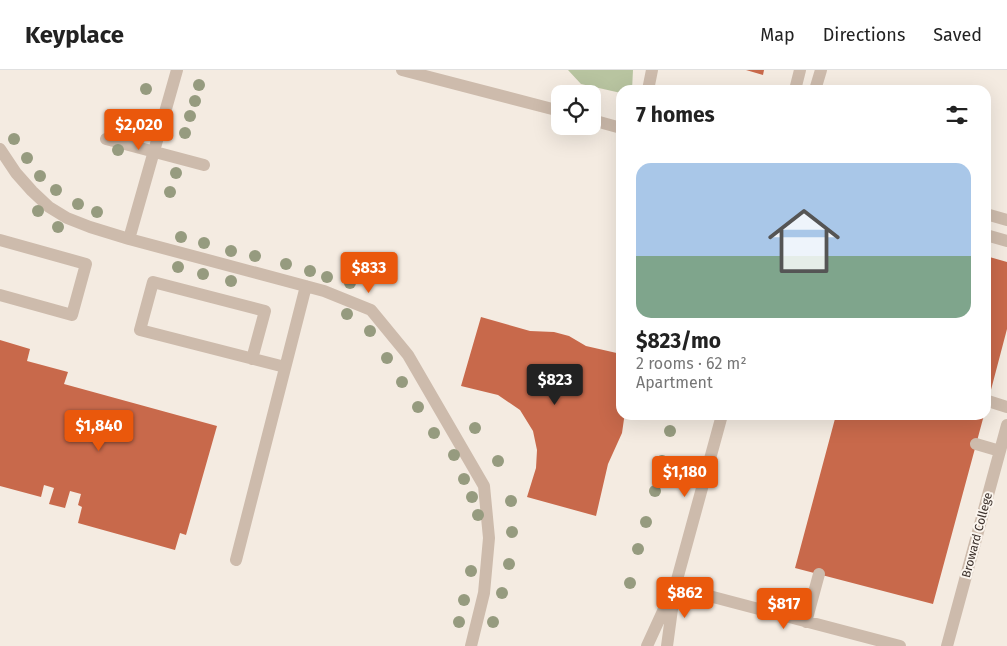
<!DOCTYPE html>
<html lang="en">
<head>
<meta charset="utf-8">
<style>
	body { margin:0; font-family:"Fira Sans",sans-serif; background:#f6f6f6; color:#222; height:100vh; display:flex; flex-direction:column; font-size:19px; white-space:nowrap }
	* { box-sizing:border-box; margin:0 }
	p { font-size:16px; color:#767676 }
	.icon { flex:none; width:28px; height:28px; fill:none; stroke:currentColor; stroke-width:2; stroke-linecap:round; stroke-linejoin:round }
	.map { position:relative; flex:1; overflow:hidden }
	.sheet { position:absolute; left:616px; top:15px; width:375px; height:335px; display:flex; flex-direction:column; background:#fff; border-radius:15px; box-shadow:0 5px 20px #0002 }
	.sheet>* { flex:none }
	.buttons { position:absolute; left:551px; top:15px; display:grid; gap:10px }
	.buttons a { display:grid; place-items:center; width:50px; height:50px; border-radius:10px; background:#fff; box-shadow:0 5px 20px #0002; font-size:25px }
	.price { position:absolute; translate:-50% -42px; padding:0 11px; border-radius:5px; background:#ea580c; color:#fff; font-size:16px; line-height:32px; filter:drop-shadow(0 1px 2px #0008) }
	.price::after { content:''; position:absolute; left:50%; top:30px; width:15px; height:11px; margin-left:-8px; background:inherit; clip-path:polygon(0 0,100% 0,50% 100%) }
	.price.on { background:#222; color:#fff }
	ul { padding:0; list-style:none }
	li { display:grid; align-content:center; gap:10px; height:265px; padding:0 20px }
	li+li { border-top:1px solid #e0e0e0 }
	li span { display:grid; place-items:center; height:155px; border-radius:15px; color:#555 }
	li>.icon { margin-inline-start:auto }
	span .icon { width:90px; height:90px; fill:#fffc; stroke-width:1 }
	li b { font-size:21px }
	h2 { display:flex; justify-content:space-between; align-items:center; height:60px; padding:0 20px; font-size:21px }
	header { display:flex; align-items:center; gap:30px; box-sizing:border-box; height:70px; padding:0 25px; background:#fff; border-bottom:1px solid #e0e0e0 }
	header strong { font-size:24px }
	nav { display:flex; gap:28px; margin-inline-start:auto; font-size:18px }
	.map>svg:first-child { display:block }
	.green { fill:#b8c4a0 }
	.building { fill:#c8694b }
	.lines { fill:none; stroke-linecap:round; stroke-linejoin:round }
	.minor { stroke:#cdbbac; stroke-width:12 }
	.tree { fill:#969b7f }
	.labels { text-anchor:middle; stroke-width:4; stroke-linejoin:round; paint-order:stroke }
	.street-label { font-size:12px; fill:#3b302b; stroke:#fbf5ee }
</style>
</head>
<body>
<header>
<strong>Keyplace</strong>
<nav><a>Map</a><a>Directions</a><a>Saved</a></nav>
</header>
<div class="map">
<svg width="1007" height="576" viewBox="0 0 1007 576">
	<rect width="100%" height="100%" fill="#f4ebe1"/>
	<!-- green -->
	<path class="green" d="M 568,0 L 633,0 L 632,20 L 621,20 L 621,23 L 581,14 Z"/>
	<!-- building -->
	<path class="building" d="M 746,0 L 764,0 L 763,5 Z
		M 986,186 L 1007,192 L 1007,259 L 987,335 Z
		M 481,247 L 530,261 L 554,262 L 569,266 L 586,276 L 621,284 L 621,345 L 623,345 L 624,349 L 622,363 L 608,394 L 596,446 L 527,427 L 536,398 L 537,380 L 533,361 L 520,340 L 498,325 L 461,316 Z
		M 0,270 L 30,279 L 27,291 L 68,302 L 64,314 L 217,356 L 186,465 L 180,463 L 175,480 L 78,453 L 82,437 L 78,435 L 81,424 L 70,421 L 65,438 L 49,434 L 54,418 L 44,415 L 41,427 L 0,416 Z
		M 836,345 L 984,345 L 933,534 L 795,498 Z"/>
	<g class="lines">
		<!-- minor -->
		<path class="minor" d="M 402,0 L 560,41
			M 648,20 L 652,0
			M 795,20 L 800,0
			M 815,20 L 821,0
			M 592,50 L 621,58
			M 106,69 L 204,95
			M 0,79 L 16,103 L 32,121 L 49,137 L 67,148 L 90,157 L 129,169 L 324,221 L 371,240 L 408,285 L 484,416 L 489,468 L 484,523 L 471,576
			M 986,144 L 1007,150
			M 986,165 L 1007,171
			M 129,169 L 177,0
			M 0,170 L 86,194 L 72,245 L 0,225
			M 252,289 L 265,241 L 153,212 L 140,260 L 285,297
			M 988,331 L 1007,337
			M 976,374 L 1000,381
			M 236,490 L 306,216
			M 675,517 L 900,576
			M 806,552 L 819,504
			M 647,576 L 669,528
			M 667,576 L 675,517 L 722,345
			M 947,576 L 1007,355"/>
	</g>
	<!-- trees -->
	<g class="tree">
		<circle cx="199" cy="15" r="6"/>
		<circle cx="146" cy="19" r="6"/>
		<circle cx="195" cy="31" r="6"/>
		<circle cx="190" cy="46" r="6"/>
		<circle cx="139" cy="48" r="6"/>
		<circle cx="126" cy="51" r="6"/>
		<circle cx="185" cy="63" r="6"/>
		<circle cx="14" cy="69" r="6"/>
		<circle cx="118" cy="80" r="6"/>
		<circle cx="27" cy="88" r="6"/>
		<circle cx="176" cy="103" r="6"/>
		<circle cx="40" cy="106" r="6"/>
		<circle cx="56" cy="120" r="6"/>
		<circle cx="170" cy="122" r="6"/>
		<circle cx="78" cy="134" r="6"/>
		<circle cx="38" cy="141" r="6"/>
		<circle cx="97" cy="142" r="6"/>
		<circle cx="58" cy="157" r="6"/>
		<circle cx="181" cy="167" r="6"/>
		<circle cx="204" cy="173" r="6"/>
		<circle cx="231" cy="181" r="6"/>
		<circle cx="255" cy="186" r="6"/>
		<circle cx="286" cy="194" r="6"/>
		<circle cx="178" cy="197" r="6"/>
		<circle cx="310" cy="201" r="6"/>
		<circle cx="203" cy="204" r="6"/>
		<circle cx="327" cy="207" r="6"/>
		<circle cx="231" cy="211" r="6"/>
		<circle cx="350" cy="213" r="6"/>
		<circle cx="347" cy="244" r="6"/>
		<circle cx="370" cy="261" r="6"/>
		<circle cx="387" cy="288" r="6"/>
		<circle cx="402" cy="312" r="6"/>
		<circle cx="418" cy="337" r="6"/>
		<circle cx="475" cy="358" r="6"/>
		<circle cx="670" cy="361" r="6"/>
		<circle cx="434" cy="363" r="6"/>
		<circle cx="454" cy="385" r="6"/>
		<circle cx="498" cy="391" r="6"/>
		<circle cx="662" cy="391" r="6"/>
		<circle cx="464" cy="409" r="6"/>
		<circle cx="655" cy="421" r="6"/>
		<circle cx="472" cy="427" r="6"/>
		<circle cx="511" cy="431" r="6"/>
		<circle cx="478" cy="445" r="6"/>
		<circle cx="646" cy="452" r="6"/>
		<circle cx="512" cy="462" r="6"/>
		<circle cx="638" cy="479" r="6"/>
		<circle cx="509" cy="494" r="6"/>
		<circle cx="471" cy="501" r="6"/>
		<circle cx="630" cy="513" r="6"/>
		<circle cx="502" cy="523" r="6"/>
		<circle cx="464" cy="530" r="6"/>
		<circle cx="459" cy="552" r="6"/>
		<circle cx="493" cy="552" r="6"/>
	</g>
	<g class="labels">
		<!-- street labels -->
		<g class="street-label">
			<text transform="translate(977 465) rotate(-75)" y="4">Broward College</text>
		</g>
	</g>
</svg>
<div class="buttons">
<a><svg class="icon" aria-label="locate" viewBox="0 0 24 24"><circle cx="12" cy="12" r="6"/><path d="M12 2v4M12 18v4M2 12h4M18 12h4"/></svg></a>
</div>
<b class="price" style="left:139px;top:81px">$2,020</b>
<b class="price" style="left:369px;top:224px">$833</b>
<b class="price on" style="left:555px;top:336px">$823</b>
<b class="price" style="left:99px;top:382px">$1,840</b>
<b class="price" style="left:685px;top:428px">$1,180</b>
<b class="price" style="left:685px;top:549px">$862</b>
<b class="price" style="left:784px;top:560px">$817</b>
<section class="sheet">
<h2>7 homes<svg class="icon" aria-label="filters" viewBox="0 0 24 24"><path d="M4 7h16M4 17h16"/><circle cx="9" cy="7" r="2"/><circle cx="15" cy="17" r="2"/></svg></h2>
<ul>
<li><span style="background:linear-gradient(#a9c7e8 60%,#7fa58c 0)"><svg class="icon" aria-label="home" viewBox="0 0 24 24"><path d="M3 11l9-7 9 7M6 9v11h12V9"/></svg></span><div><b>$823/mo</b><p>2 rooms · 62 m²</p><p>Apartment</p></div></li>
</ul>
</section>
</div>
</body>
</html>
